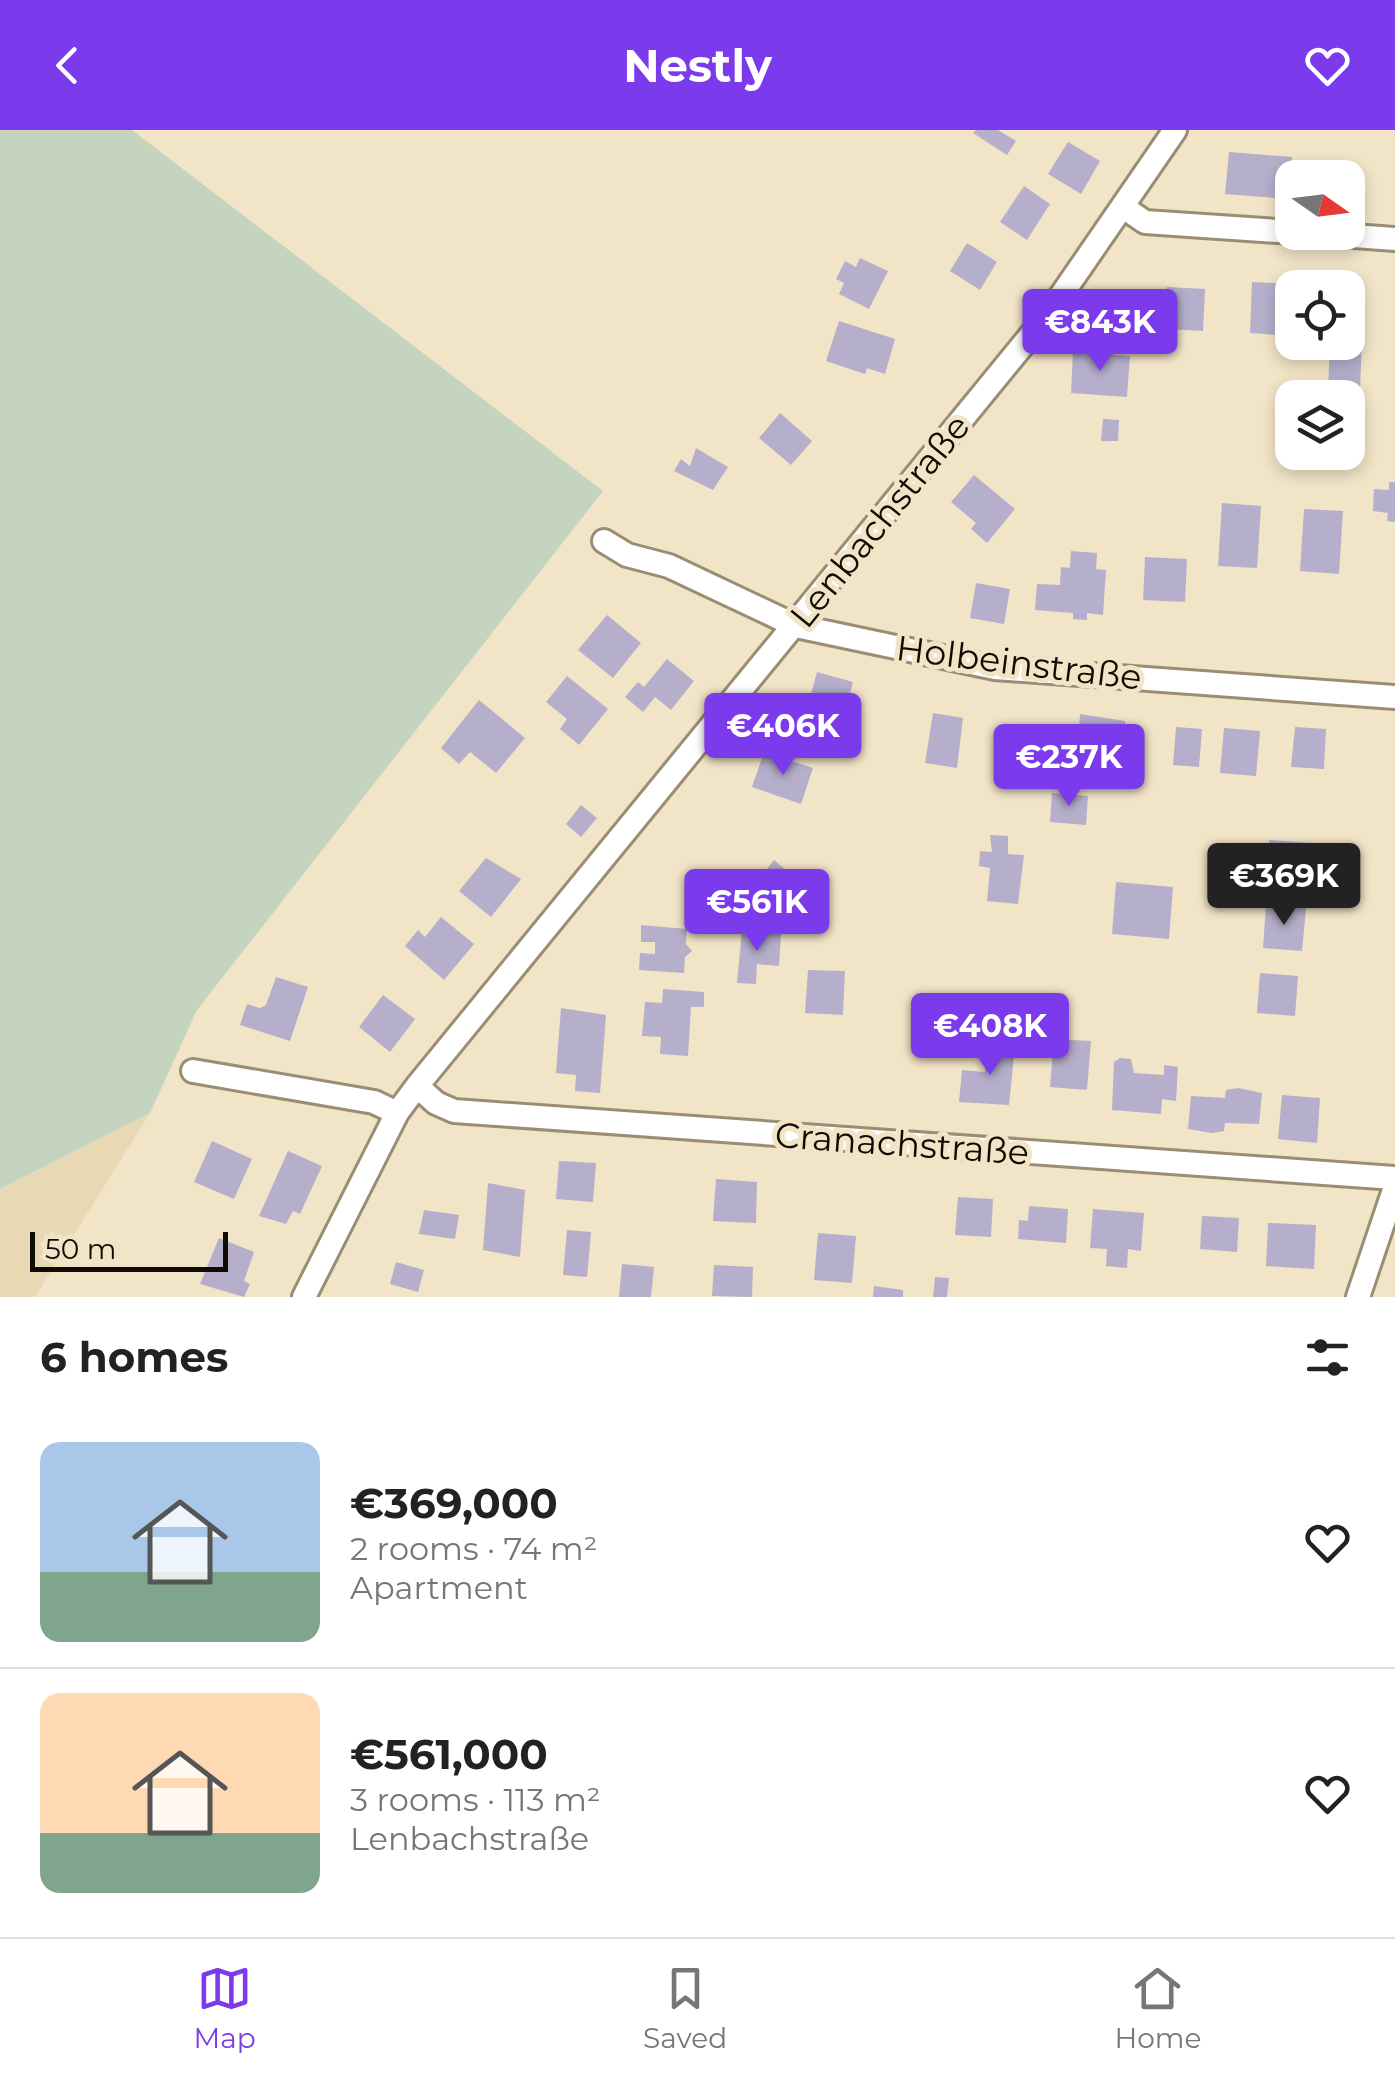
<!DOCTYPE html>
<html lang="en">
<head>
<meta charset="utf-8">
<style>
	body { margin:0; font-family:Montserrat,sans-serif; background:#f6f6f6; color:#222; height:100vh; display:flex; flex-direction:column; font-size:38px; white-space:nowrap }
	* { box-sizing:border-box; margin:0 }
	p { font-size:32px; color:#767676 }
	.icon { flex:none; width:55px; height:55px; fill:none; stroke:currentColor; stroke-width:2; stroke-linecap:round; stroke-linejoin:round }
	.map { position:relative; height:1167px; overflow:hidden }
	.drawer { display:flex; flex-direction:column; background:#fff; flex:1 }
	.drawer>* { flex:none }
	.needle { width:65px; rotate:104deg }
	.buttons { position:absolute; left:1275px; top:30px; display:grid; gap:20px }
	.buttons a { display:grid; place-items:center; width:90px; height:90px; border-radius:20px; background:#fff; box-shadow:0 5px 15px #0003; font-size:50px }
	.scale { position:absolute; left:30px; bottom:25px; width:198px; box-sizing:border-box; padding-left:10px; border:5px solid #100b03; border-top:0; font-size:28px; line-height:35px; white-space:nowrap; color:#100b03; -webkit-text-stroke:8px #f2e4c7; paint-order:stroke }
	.price { position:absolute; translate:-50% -85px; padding:0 22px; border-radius:10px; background:#7c3aed; color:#fff; font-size:32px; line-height:65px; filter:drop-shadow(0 2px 5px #0008) }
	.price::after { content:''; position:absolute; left:50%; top:60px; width:30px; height:22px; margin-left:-15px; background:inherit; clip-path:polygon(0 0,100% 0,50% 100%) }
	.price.selected { background:#222; color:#fff }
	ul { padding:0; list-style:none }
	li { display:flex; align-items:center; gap:30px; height:250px; padding:0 40px }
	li+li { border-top:2px solid #e0e0e0 }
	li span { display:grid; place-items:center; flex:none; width:280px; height:200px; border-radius:20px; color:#555 }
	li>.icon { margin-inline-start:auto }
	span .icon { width:120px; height:120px; fill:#fffc; stroke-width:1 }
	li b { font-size:42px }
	h2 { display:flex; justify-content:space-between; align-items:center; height:120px; padding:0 40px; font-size:42px }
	header { display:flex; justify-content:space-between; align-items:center; height:130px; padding:0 40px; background:#7c3aed; color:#fff; font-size:45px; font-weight:700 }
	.menu { display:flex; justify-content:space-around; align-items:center; height:140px; border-top:2px solid #e0e0e0; background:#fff; font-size:28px; color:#767676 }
	.menu a { display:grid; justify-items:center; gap:5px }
	.menu .selected { color:#7c3aed }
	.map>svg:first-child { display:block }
	.built { fill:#e9d8b4 }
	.green { fill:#c5d4be }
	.building { fill:#b5afcb }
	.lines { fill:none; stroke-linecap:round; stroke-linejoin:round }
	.minor-casing { stroke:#9a8d73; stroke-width:28 }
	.minor { stroke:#fff; stroke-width:22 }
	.labels { text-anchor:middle; stroke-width:10; stroke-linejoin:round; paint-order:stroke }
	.street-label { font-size:35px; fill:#100b03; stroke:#f2e4c7 }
</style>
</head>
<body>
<header><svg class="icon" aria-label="back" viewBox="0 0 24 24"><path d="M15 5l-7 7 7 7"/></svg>Nestly<svg class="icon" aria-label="heart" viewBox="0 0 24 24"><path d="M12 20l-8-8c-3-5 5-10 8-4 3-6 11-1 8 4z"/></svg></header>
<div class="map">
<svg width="1395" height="1167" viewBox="0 0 1395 1167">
	<rect width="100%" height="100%" fill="#f2e4c7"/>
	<!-- built -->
	<path class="built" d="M 150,983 L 35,1167 L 0,1167 L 0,1059 Z"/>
	<!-- green -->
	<path class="green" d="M 0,0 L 132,0 L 603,361 L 197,880 L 150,983 L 0,1059 Z"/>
	<!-- building -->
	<path class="building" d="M 976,0 L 998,0 L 1016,11 L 1007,25 L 973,3 Z
		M 1068,12 L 1100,31 L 1081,64 L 1048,44 Z
		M 1229,22 L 1292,27 L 1289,69 L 1225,64 Z
		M 1024,56 L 1050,74 L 1027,110 L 1000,92 Z
		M 967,113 L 997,132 L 980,160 L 950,141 Z
		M 860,128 L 888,141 L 869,179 L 839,164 L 844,153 L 836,149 L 845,131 L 856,137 Z
		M 1252,152 L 1297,154 L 1292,158 L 1292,206 L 1250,203 Z
		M 1167,157 L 1205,159 L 1203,201 L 1166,199 Z
		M 839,191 L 895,209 L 885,244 L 867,238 L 865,244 L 826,231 Z
		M 1348,209 L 1362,209 L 1360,261 L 1328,259 L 1330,212 L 1348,212 Z
		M 1073,221 L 1130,226 L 1127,267 L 1071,263 Z
		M 780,283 L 812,311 L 791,335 L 759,308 Z
		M 1103,289 L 1119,290 L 1118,311 L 1101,311 Z
		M 696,318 L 728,337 L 713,360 L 674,341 L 681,329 L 690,336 Z
		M 974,345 L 1015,379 L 987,413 L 971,399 L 976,393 L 951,372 Z
		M 1389,352 L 1395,352 L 1395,392 L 1387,391 L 1388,383 L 1373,381 L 1374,359 L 1389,360 Z
		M 1222,373 L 1261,376 L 1257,438 L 1218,436 Z
		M 1304,379 L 1343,381 L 1339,444 L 1300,441 Z
		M 1071,421 L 1097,423 L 1096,439 L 1106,440 L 1103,485 L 1087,483 L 1087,490 L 1073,489 L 1073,483 L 1035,480 L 1037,454 L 1060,455 L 1061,437 L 1070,438 Z
		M 1145,427 L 1187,429 L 1185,472 L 1143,470 Z
		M 976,453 L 1010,459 L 1004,494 L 970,488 Z
		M 607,485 L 641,513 L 613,548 L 578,520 Z
		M 667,529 L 694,551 L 671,580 L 655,567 L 643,582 L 625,567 L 638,552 L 644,557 Z
		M 817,542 L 853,552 L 844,586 L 808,575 Z
		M 567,546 L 608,579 L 579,615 L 560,599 L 567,589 L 546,572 Z
		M 479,570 L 525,608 L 496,643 L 470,622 L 459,634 L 441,618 Z
		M 933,583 L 963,588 L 957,638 L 925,633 Z
		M 1080,584 L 1125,591 L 1123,622 L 1078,614 Z
		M 1176,597 L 1202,599 L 1199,637 L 1173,635 Z
		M 1295,597 L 1326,599 L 1324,639 L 1291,637 Z
		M 1224,598 L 1260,601 L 1256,646 L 1220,643 Z
		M 764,622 L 813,638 L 801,674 L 752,657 Z
		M 1052,663 L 1088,666 L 1086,695 L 1050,692 Z
		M 581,675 L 597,688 L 581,707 L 566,694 Z
		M 990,705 L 1008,706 L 1008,724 L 1024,725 L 1018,774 L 987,771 L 990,738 L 979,736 L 980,721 L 992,722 Z
		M 1269,710 L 1310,713 L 1307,757 L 1266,754 Z
		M 486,728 L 521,749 L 491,787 L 459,761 Z
		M 774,730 L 787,741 L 765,770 L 751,759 Z
		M 1116,752 L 1173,757 L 1169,809 L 1112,804 Z
		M 1266,775 L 1306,778 L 1302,821 L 1263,818 Z
		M 441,787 L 474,814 L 444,850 L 405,816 L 418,800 L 425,807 Z
		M 641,795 L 687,799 L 686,814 L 692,821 L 685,827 L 684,843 L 639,840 L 640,823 L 655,824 L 655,812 L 641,812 Z
		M 742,801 L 781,804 L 779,836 L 757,834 L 756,854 L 737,853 Z
		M 808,840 L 845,841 L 843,885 L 805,883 Z
		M 1260,843 L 1298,846 L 1295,886 L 1257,883 Z
		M 276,847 L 308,857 L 290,911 L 240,895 L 247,874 L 260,878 L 266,875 Z
		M 663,859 L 704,862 L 704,877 L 691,877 L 688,926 L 660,924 L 661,907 L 642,906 L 645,872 L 662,873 Z
		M 383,865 L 415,889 L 390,922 L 359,897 Z
		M 561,878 L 606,885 L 600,963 L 575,961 L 576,945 L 556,943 Z
		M 927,891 L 945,894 L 943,921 L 926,919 Z
		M 1054,909 L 1091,911 L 1087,960 L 1050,957 Z
		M 987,915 L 1015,916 L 1009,975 L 959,972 L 962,940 L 985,942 Z
		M 1120,928 L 1131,929 L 1134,943 L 1164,945 L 1164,935 L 1178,937 L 1176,971 L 1162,969 L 1161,984 L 1112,980 L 1114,932 Z
		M 1238,958 L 1262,963 L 1259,994 L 1225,993 L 1224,1001 L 1212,1003 L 1188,999 L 1191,966 L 1225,968 L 1226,960 Z
		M 1282,965 L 1320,968 L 1317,1013 L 1278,1009 Z
		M 212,1011 L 252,1029 L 234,1069 L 194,1052 Z
		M 288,1021 L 322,1036 L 300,1084 L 293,1081 L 286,1094 L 259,1086 Z
		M 559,1031 L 596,1033 L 593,1072 L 556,1069 Z
		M 716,1049 L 757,1052 L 756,1093 L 713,1091 Z
		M 488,1053 L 525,1060 L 520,1127 L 483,1120 Z
		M 958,1067 L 993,1069 L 991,1107 L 955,1105 Z
		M 1029,1076 L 1068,1079 L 1066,1113 L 1018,1109 L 1019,1090 L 1028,1091 Z
		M 1093,1079 L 1144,1083 L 1141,1121 L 1128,1119 L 1127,1138 L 1106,1136 L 1107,1119 L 1090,1118 Z
		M 424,1080 L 459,1085 L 455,1109 L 419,1104 Z
		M 1202,1086 L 1239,1088 L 1237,1122 L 1200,1119 Z
		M 1268,1093 L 1316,1095 L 1314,1139 L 1266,1136 Z
		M 567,1100 L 591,1102 L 587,1147 L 563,1145 Z
		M 818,1103 L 856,1106 L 852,1153 L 814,1150 Z
		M 219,1108 L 254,1122 L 244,1151 L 250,1154 L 244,1167 L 200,1154 Z
		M 396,1132 L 424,1140 L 418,1162 L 390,1154 Z
		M 622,1134 L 654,1137 L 651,1167 L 619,1167 Z
		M 714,1135 L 753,1137 L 752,1167 L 712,1166 Z
		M 935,1147 L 949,1148 L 947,1167 L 933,1167 Z
		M 874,1156 L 903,1160 L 903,1167 L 873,1167 Z"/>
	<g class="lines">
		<defs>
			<path id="minor" d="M 1123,77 L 1145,92 L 1292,102
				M 1299,102 L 1395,109
				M 604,411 L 627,425 L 669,436 L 796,496 L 995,538 L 1395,567
				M 193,941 L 374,972 L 397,983
				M 417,956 L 436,973 L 454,981 L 1395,1048
				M 304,1167 L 397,983 L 417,956 L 1049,183 L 1175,0
				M 1358,1167 L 1395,1057"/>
		</defs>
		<!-- minor casing -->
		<use href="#minor" class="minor-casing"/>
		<!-- minor -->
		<use href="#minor" class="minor"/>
	</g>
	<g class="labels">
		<!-- street labels -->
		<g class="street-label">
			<text transform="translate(880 391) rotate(-51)" y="12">Lenbachstraße</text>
			<text transform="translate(1019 533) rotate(7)" y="12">Holbeinstraße</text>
			<text transform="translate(902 1014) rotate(4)" y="12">Cranachstraße</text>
		</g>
	</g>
</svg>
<div class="buttons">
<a><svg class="needle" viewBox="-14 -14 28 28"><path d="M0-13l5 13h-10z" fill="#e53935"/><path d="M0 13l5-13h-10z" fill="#767676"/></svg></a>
<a><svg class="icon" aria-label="locate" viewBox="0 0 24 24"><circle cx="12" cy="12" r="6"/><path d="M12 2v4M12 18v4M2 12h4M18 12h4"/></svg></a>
<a><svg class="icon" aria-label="layers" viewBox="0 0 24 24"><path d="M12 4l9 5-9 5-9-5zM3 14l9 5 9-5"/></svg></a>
</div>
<div class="scale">50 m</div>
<b class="price" style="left:1100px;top:244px">€843K</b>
<b class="price" style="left:783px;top:648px">€406K</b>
<b class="price" style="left:1069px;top:679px">€237K</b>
<b class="price selected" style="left:1284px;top:798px">€369K</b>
<b class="price" style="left:757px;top:824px">€561K</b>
<b class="price" style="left:990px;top:948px">€408K</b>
</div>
<section class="drawer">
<h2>6 homes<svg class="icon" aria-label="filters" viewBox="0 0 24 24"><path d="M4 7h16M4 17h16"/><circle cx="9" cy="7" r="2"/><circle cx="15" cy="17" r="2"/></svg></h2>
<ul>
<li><span style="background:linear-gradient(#a9c7e8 65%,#7fa58c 0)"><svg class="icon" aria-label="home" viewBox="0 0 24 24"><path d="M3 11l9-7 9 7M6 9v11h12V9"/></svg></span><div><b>€369,000</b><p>2 rooms · 74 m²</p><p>Apartment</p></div><svg class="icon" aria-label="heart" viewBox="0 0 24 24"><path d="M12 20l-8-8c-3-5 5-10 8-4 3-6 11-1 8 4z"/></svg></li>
<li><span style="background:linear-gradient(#ffd9b3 70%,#7fa58c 0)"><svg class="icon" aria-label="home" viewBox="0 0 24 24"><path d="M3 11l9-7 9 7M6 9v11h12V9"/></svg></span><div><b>€561,000</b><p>3 rooms · 113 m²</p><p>Lenbachstraße</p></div><svg class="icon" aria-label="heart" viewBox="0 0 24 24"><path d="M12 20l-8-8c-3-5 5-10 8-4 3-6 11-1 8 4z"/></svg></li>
</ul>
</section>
<nav class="menu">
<a class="selected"><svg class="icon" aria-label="map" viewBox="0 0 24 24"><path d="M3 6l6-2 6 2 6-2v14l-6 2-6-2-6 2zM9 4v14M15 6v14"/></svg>Map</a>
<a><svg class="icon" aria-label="saved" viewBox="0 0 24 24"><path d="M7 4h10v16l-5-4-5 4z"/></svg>Saved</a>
<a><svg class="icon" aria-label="home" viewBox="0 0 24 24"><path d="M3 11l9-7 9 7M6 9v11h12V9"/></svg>Home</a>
</nav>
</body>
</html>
